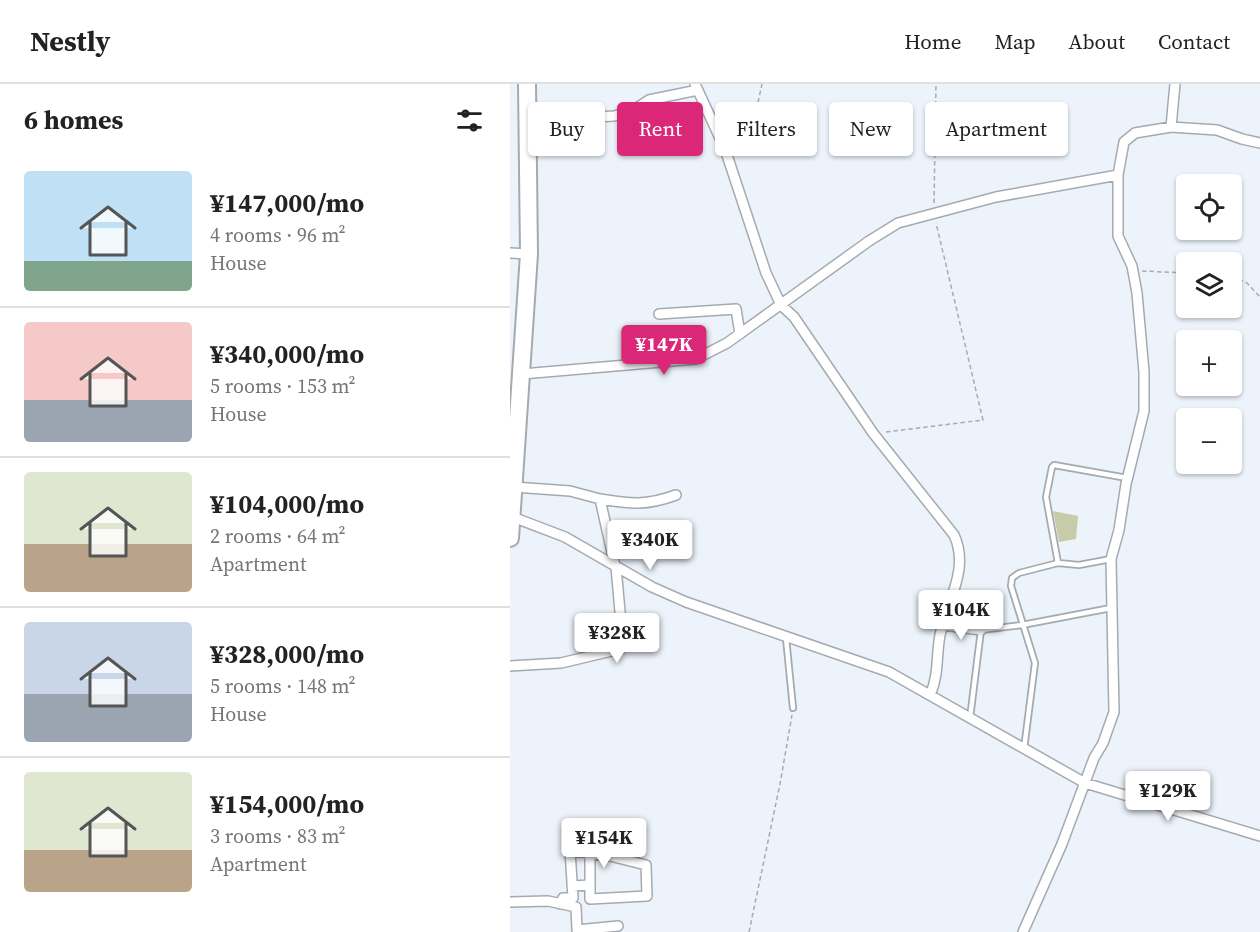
<!DOCTYPE html>
<html lang="en">
<head>
<meta charset="utf-8">
<style>
	body { margin:0; font-family:"Source Serif 4",serif; background:#f6f6f6; color:#222; height:100vh; display:flex; flex-direction:column; font-size:22px; white-space:nowrap }
	* { box-sizing:border-box; margin:0 }
	p { font-size:20px; color:#767676 }
	.icon { flex:none; width:33px; height:33px; fill:none; stroke:currentColor; stroke-width:2; stroke-linecap:round; stroke-linejoin:round }
	.map { position:relative; flex:1; overflow:hidden }
	.panel { display:flex; flex-direction:column; background:#fff; width:510px }
	.panel>* { flex:none }
	.hud { position:absolute; left:18px; top:18px; width:570px; height:54px; display:flex; gap:12px }
	.tools { position:absolute; left:666px; top:90px; display:grid; gap:12px }
	.tools a { display:grid; place-items:center; width:66px; height:66px; border-radius:6px; background:#fff; box-shadow:0 2px 4px #0004; font-size:30px }
	.price { position:absolute; translate:-50% -51px; padding:0 14px; border-radius:6px; background:#fff; color:#222; font-size:20px; line-height:39px; filter:drop-shadow(0 2px 3px #0008) }
	.price::after { content:''; position:absolute; left:50%; top:36px; width:18px; height:14px; margin-left:-9px; background:inherit; clip-path:polygon(0 0,100% 0,50% 100%) }
	.price.current { background:#db2777; color:#fff }
	ul { padding:0; list-style:none }
	li { display:flex; align-items:center; gap:18px; height:150px; padding:0 24px }
	li+li { border-top:2px solid #e0e0e0 }
	li span { display:grid; place-items:center; flex:none; width:168px; height:120px; border-radius:6px; color:#555 }
	li>.icon { margin-inline-start:auto }
	span .icon { width:72px; height:72px; fill:#fffc; stroke-width:1 }
	li b { font-size:26px }
	h2 { display:flex; justify-content:space-between; align-items:center; height:72px; padding:0 24px; font-size:26px }
	.tag { padding:0 21px; border-radius:6px; background:#fff; box-shadow:0 2px 4px #0004; font-size:21px; line-height:54px }
	.tag.current { background:#db2777; color:#fff }
	header { display:flex; align-items:center; gap:36px; box-sizing:border-box; height:84px; padding:0 30px; background:#fff; border-bottom:2px solid #e0e0e0 }
	header strong { font-size:28px }
	nav { display:flex; gap:33px; margin-inline-start:auto; font-size:21px }
	main { display:flex; flex:1; min-height:0 }
	.map>svg:first-child { display:block }
	.green { fill:#c7cba8 }
	.lines { fill:none; stroke-linecap:round; stroke-linejoin:round }
	.lane-casing { stroke:#a5aab1; stroke-width:8 }
	.street-casing { stroke:#a5aab1; stroke-width:12 }
	.highway-casing { stroke:#a5aab1; stroke-width:20 }
	.path { stroke:#a6abb1; stroke-width:1.5; stroke-dasharray:4.5 3; stroke-linecap:butt }
	.lane { stroke:#fff; stroke-width:4.5 }
	.street { stroke:#fff; stroke-width:9 }
	.highway { stroke:#fff; stroke-width:16 }
</style>
</head>
<body>
<header>
<strong>Nestly</strong>
<nav><a>Home</a><a>Map</a><a>About</a><a>Contact</a></nav>
</header>
<main>
<section class="panel">
<h2>6 homes<svg class="icon" aria-label="filters" viewBox="0 0 24 24"><path d="M4 7h16M4 17h16"/><circle cx="9" cy="7" r="2"/><circle cx="15" cy="17" r="2"/></svg></h2>
<ul>
<li><span style="background:linear-gradient(#bfe0f5 75%,#7fa58c 0)"><svg class="icon" aria-label="home" viewBox="0 0 24 24"><path d="M3 11l9-7 9 7M6 9v11h12V9"/></svg></span><div><b>¥147,000/mo</b><p>4 rooms · 96 m²</p><p>House</p></div></li>
<li><span style="background:linear-gradient(#f6c9c9 65%,#9aa5b1 0)"><svg class="icon" aria-label="home" viewBox="0 0 24 24"><path d="M3 11l9-7 9 7M6 9v11h12V9"/></svg></span><div><b>¥340,000/mo</b><p>5 rooms · 153 m²</p><p>House</p></div></li>
<li><span style="background:linear-gradient(#dfe7d0 60%,#b9a48a 0)"><svg class="icon" aria-label="home" viewBox="0 0 24 24"><path d="M3 11l9-7 9 7M6 9v11h12V9"/></svg></span><div><b>¥104,000/mo</b><p>2 rooms · 64 m²</p><p>Apartment</p></div></li>
<li><span style="background:linear-gradient(#c9d6e8 60%,#9aa5b1 0)"><svg class="icon" aria-label="home" viewBox="0 0 24 24"><path d="M3 11l9-7 9 7M6 9v11h12V9"/></svg></span><div><b>¥328,000/mo</b><p>5 rooms · 148 m²</p><p>House</p></div></li>
<li><span style="background:linear-gradient(#dfe7d0 65%,#b9a48a 0)"><svg class="icon" aria-label="home" viewBox="0 0 24 24"><path d="M3 11l9-7 9 7M6 9v11h12V9"/></svg></span><div><b>¥154,000/mo</b><p>3 rooms · 83 m²</p><p>Apartment</p></div></li>
</ul>
</section>
<div class="map">
<svg width="750" height="848" viewBox="0 0 750 848">
	<rect width="100%" height="100%" fill="#edf3fa"/>
	<!-- green -->
	<path class="green" d="M 543,427 L 568,432 L 566,455 L 549,458 Z"/>
	<g class="lines">
		<defs>
			<path id="lane" d="M 548,479 L 536,413 L 542,383 L 544,381 L 617,394
				M 276,554 L 283,624
				M 460,634 L 471,546 L 512,541 L 601,524
				M 514,665 L 525,579 L 501,502 L 502,494 L 509,489 L 548,479 L 569,481 L 601,475"/>
			<path id="street" d="M 185,0 L 215,65 L 256,189 L 271,221 L 284,233 L 363,349 L 444,451 C 460,485 437,517 430,551 C 426,572 429,592 420,611
				M 661,43 L 665,0
				M 18,58 L 51,57 L 50,35 L 104,32 L 122,27 L 139,16 L 188,6
				M 0,169 L 19,170
				M 149,230 L 226,225 L 230,250
				M 12,290 L 186,275 L 217,259 L 359,157 L 388,139 L 486,113 L 608,91
				M 4,403 L 60,407 L 90,415
				M 0,432 L 55,453 L 142,503 L 176,518 L 379,588 L 575,699 L 750,752
				M 105,482 L 90,415 C 121,420 136,422 166,411
				M 433,541 L 471,546
				M 0,582 L 51,579 L 110,565 L 113,561 L 106,483
				M 80,801 L 80,769
				M 0,818 L 38,817 L 66,823 L 67,846 L 108,842
				M 50,820 L 53,814 L 63,814 L 60,766 L 100,772 L 136,781 L 137,812 L 80,815 L 80,801 L 62,802
				M 513,848 L 552,760 L 584,674 L 593,659 L 604,628 L 601,475 L 609,446 L 616,400 L 634,327 L 634,288 L 627,209 L 622,182 L 608,152 L 608,91 L 614,58 L 625,49 L 661,43 L 707,46 L 732,55 L 750,59"/>
			<path id="highway" d="M 0,454 L 19,170 L 17,0"/>
		</defs>
		<!-- lane casing -->
		<use href="#lane" class="lane-casing"/>
		<!-- street casing -->
		<use href="#street" class="street-casing"/>
		<!-- highway casing -->
		<use href="#highway" class="highway-casing"/>
		<!-- path -->
		<path class="path" d="M 224,60 L 241,51 L 252,0
			M 424,119 L 426,0
			M 632,187 L 676,189
			M 722,192 L 737,199 L 750,213
			M 376,348 L 473,336 L 426,139
			M 239,848 L 270,700 L 282,631"/>
		<!-- lane -->
		<use href="#lane" class="lane"/>
		<!-- street -->
		<use href="#street" class="street"/>
		<!-- highway -->
		<use href="#highway" class="highway"/>
	</g>
</svg>
<div class="tools">
<a><svg class="icon" aria-label="locate" viewBox="0 0 24 24"><circle cx="12" cy="12" r="6"/><path d="M12 2v4M12 18v4M2 12h4M18 12h4"/></svg></a>
<a><svg class="icon" aria-label="layers" viewBox="0 0 24 24"><path d="M12 4l9 5-9 5-9-5zM3 14l9 5 9-5"/></svg></a>
<a>+</a>
<a>−</a>
</div>
<b class="price current" style="left:154px;top:292px">¥147K</b>
<b class="price" style="left:140px;top:487px">¥340K</b>
<b class="price" style="left:451px;top:557px">¥104K</b>
<b class="price" style="left:107px;top:580px">¥328K</b>
<b class="price" style="left:658px;top:738px">¥129K</b>
<b class="price" style="left:94px;top:785px">¥154K</b>
<div class="hud">
<a class="tag">Buy</a>
<a class="tag current">Rent</a>
<a class="tag">Filters</a>
<a class="tag">New</a>
<a class="tag">Apartment</a>
</div>
</div>
</main>
</body>
</html>
